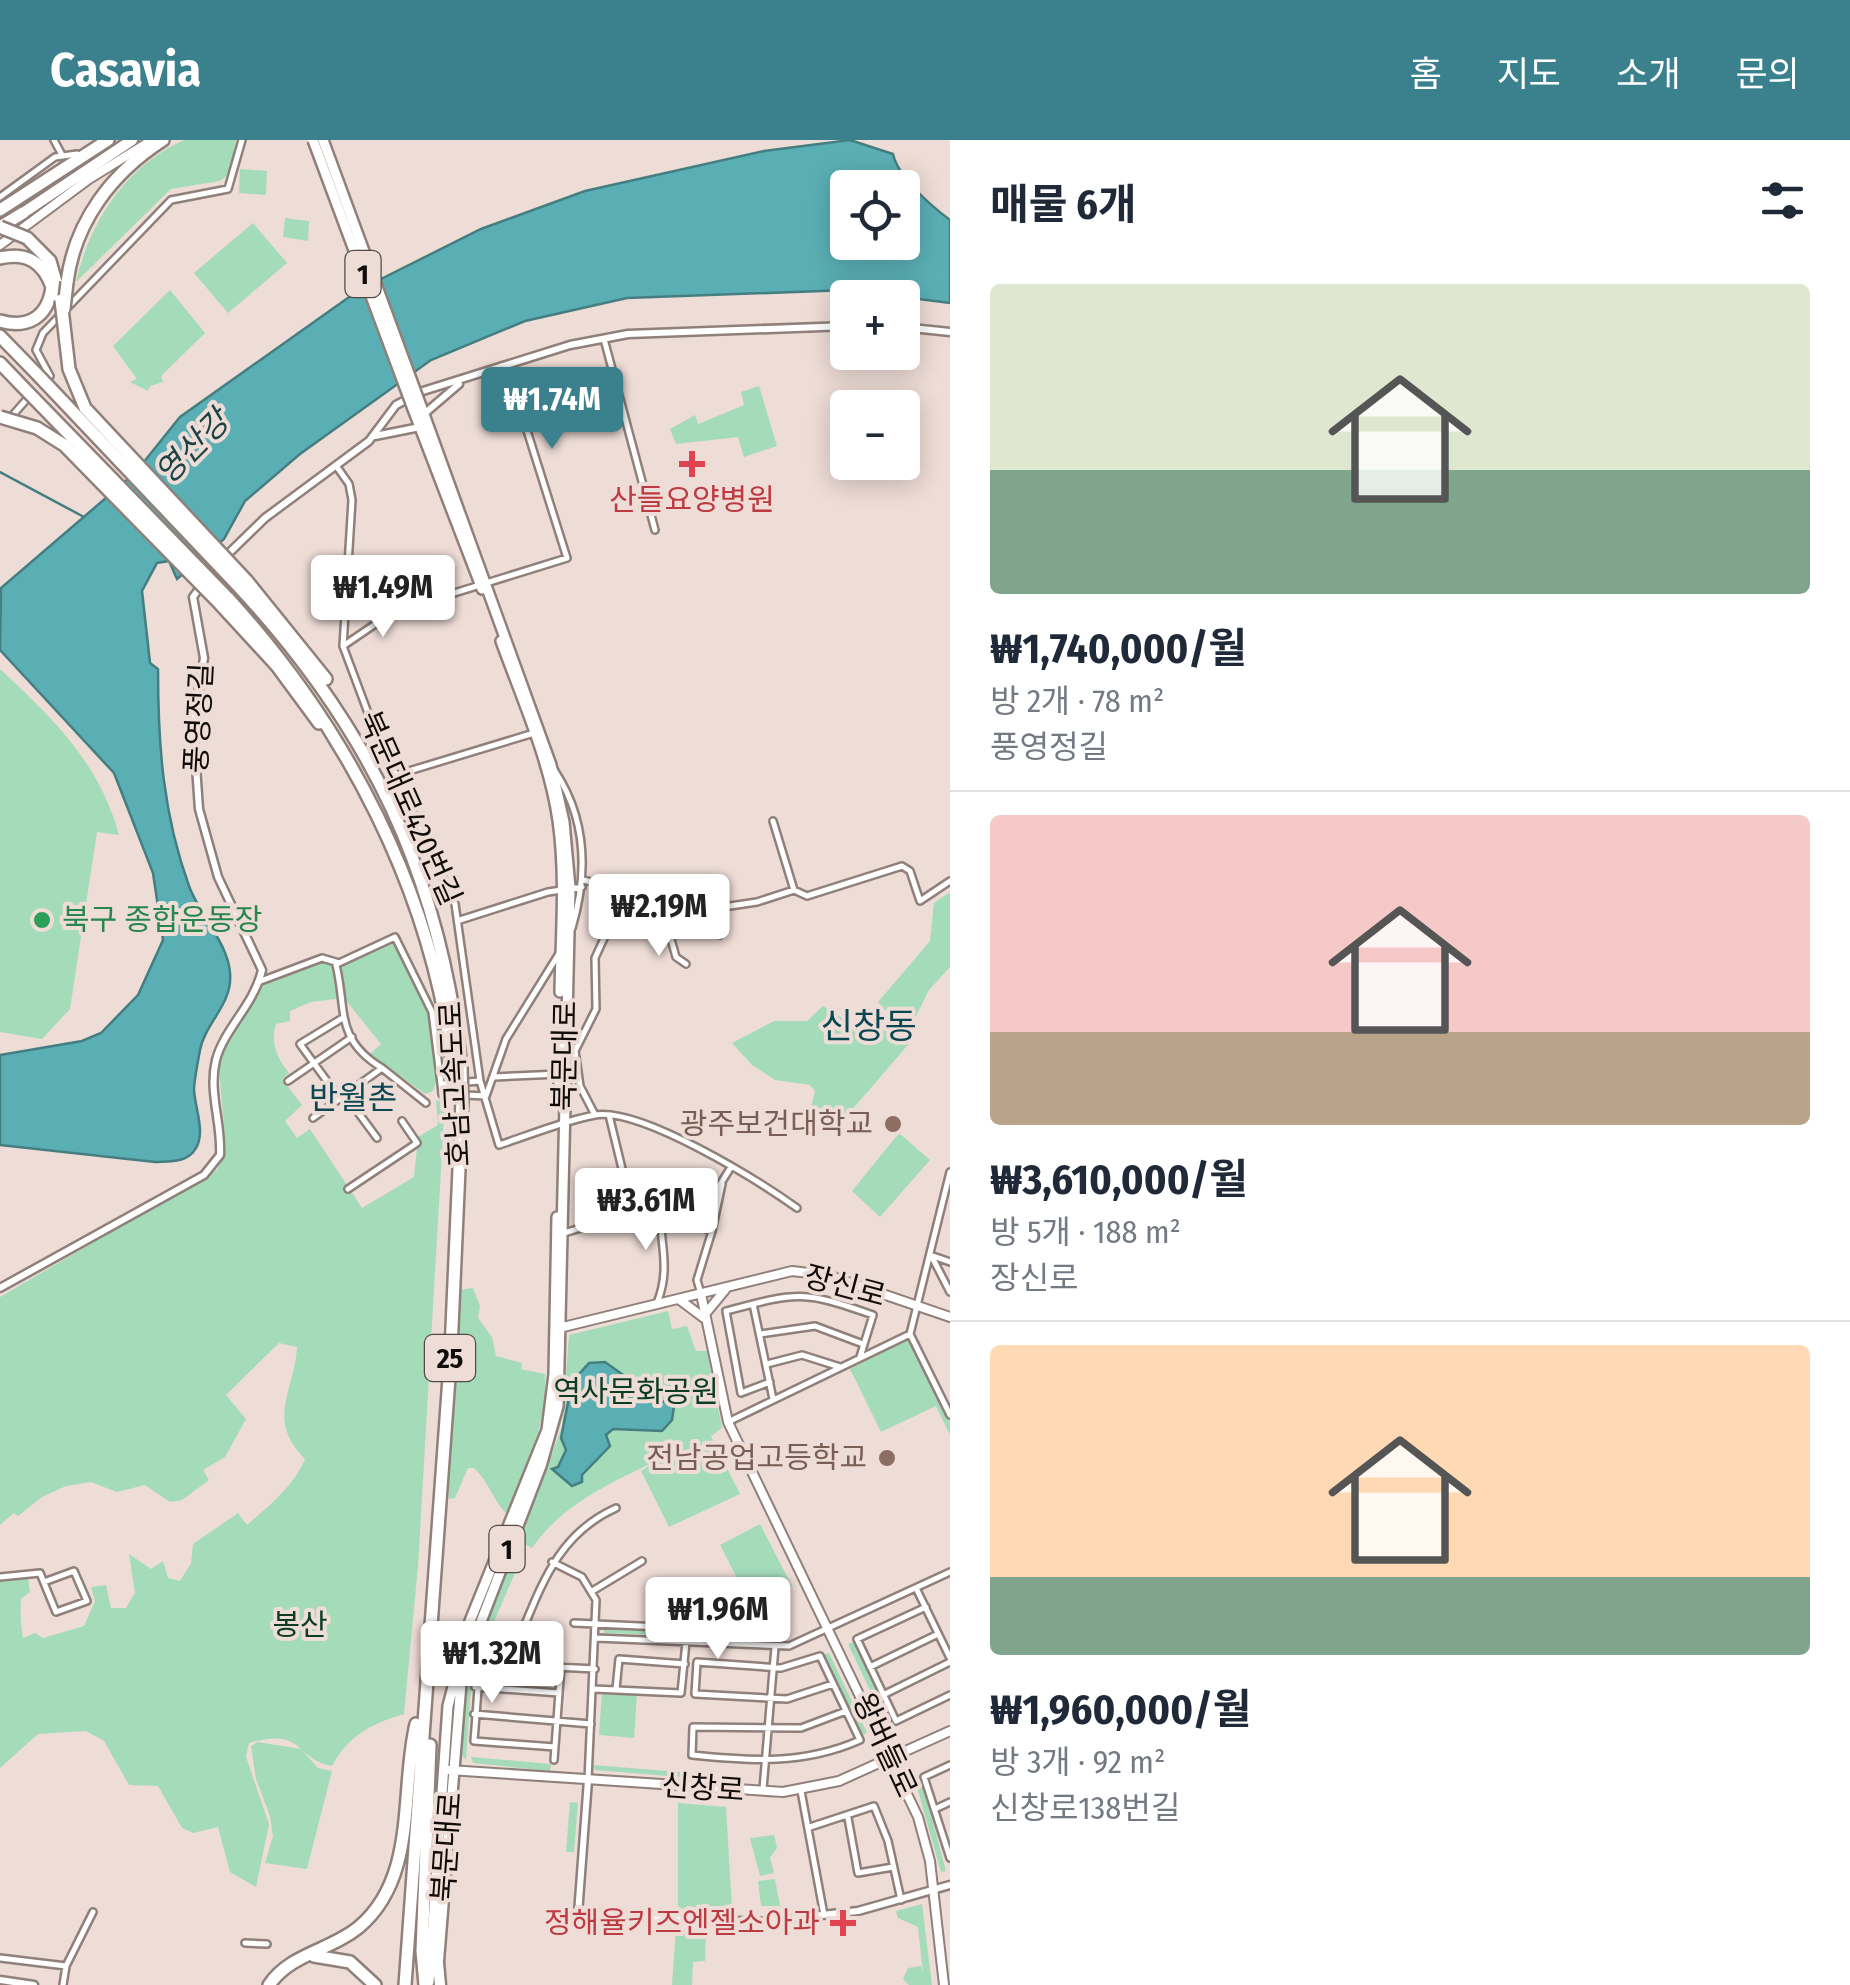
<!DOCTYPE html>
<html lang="ko">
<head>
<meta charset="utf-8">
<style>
	body { margin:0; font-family:"Fira Sans Condensed","Noto Sans KR",sans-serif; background:#f2f2f3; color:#1f2937; height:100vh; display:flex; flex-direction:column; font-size:38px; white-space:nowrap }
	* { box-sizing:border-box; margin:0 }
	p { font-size:32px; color:#747a83 }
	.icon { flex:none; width:55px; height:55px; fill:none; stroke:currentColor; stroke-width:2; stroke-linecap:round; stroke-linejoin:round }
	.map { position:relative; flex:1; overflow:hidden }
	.side { display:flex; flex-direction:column; background:#fff; width:900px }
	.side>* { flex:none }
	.buttons { position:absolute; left:830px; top:30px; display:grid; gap:20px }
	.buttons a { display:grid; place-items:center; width:90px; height:90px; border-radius:10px; background:#fff; box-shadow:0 5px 25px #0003; font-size:50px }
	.price { position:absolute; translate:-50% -85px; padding:0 22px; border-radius:10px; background:#fff; color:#222; font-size:32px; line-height:65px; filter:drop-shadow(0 2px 5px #0008) }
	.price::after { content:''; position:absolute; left:50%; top:60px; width:30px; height:22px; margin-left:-15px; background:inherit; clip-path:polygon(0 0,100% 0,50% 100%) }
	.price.active { background:#3b808d; color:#fff }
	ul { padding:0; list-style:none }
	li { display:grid; align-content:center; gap:20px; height:530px; padding:0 40px }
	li+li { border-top:2px solid #e0e1e3 }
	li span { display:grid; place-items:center; height:310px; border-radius:10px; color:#555 }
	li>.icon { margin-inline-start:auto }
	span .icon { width:180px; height:180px; fill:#fffc; stroke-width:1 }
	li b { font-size:42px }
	h2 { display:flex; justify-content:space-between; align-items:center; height:120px; padding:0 40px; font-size:42px }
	header { display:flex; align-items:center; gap:60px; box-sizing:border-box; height:140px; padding:0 50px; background:#3b808d; color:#fff }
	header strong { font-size:48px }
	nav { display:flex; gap:55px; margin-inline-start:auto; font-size:35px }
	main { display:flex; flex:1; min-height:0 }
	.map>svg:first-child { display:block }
	.green { fill:#a4dcba }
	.water { fill:#5aafb5; stroke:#447e81; stroke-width:2.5; fill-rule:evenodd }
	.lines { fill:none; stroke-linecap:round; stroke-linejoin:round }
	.stream { stroke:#447e81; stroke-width:2.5 }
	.minor-casing { stroke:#90807a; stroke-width:10 }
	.tertiary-casing { stroke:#90807a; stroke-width:11 }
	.secondary-casing { stroke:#90807a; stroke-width:12 }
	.primary-casing { stroke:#90807a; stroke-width:14 }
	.trunk-casing { stroke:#90807a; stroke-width:15 }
	.motorway-casing { stroke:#90807a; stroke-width:16 }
	.minor { stroke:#fff; stroke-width:5 }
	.tertiary { stroke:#fff; stroke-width:6 }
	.secondary { stroke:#fff; stroke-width:8 }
	.primary { stroke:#fff; stroke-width:9 }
	.trunk { stroke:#fff; stroke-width:10 }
	.motorway { stroke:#fff; stroke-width:11 }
	.primary-bridge-casing { stroke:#90807a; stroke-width:14; stroke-linecap:butt }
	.motorway-bridge-casing { stroke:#90807a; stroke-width:16; stroke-linecap:butt }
	.primary-bridge { stroke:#fff; stroke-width:9 }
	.motorway-bridge { stroke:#fff; stroke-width:11 }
	.health-dot { fill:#e0444e; stroke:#eedcd6; stroke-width:4 }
	.leisure-dot { fill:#2e9e5b; stroke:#eedcd6; stroke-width:4 }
	.education-dot { fill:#8d6e63; stroke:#eedcd6; stroke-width:4 }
	.labels { text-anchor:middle; stroke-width:8; stroke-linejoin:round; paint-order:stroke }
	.shield { fill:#eedcd6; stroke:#534a46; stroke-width:2.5 }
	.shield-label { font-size:28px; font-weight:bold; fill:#110b09 }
	.health-label { font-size:30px; fill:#be3a42; stroke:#eedcd6 }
	.street-label { font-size:30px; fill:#110b09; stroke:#eedcd6 }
	.leisure-label { font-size:30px; fill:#27864d; stroke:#eedcd6; text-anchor:start }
	.education-label { font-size:30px; fill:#785e54; stroke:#eedcd6; text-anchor:end }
	.park-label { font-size:30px; fill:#0b3d25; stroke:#eedcd6 }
	.water-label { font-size:32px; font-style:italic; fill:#1c4447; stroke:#eedcd6 }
	.neighbourhood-label { font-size:32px; fill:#0a4752; stroke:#eedcd6 }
	.quarter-label { font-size:35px; fill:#0a4752; stroke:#eedcd6 }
</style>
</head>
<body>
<header>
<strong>Casavia</strong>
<nav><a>홈</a><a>지도</a><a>소개</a><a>문의</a></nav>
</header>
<main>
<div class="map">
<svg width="950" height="1845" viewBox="0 0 950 1845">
	<rect width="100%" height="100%" fill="#eedcd6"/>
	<!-- green -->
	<path class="green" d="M 184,0 L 236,0 L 229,34 L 220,41 L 171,49 L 76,142 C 90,81 126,26 184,0 Z
		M 240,29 L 267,31 L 266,55 L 239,53 Z
		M 285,78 L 309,81 L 308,101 L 283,97 Z
		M 253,83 L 287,123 L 228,173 L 194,133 Z
		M 170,150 L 205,193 L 161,236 L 163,242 L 150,246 L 148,251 L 130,242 L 137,239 L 113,206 Z
		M 759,246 L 777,306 L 744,317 L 738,297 L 676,304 L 670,289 L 695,275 L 698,284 L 744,265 L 741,252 Z
		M 0,529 C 53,578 100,624 119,695 L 97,692 L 70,869 L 42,899 L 0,892 Z
		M 950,752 L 950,827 L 929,850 L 915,878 L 913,899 L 833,992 L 810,972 L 815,951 L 810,945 L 775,940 L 752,925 L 732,903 L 774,881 L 807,881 L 823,866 L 865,892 L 880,890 L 890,875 L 878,862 L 930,801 L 934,763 Z
		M 391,800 C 414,844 452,901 433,951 L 425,954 L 370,914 L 381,904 L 344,858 L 311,862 L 290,871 L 290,881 L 276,884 C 270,903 277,918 289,933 L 282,939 L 302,965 L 285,981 L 297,998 L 310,989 L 362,1068 L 414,1037 L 418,997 L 438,985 L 436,961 L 445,960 L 418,1426 L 404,1574 C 371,1584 349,1595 332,1626 C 293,1619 306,1587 249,1603 L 246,1617 L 269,1684 L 256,1747 L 230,1732 L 218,1687 L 193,1693 L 182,1688 L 158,1646 L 129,1645 L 104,1601 L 86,1591 L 38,1594 L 0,1628 L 0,1441 L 28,1437 L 30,1452 L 21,1459 C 20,1468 21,1488 23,1498 L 35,1493 L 43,1498 L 84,1486 L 95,1461 L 91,1447 L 106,1445 L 111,1468 L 126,1468 L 135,1453 L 129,1414 L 151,1429 L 163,1421 L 168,1438 L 180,1441 L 191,1423 L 193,1404 L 238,1373 L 247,1385 C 270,1365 293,1347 305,1319 C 265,1279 295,1251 297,1207 L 279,1203 L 226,1255 L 246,1279 L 225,1317 L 203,1330 L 209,1340 L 182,1360 L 170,1362 L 145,1345 L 117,1352 L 91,1342 L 66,1346 L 42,1357 L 18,1376 L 14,1373 L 0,1385 L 0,1157 L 217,1030 L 226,1009 L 219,929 L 223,911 L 262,846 L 320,820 L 335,827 Z
		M 899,993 L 930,1020 L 880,1077 L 852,1051 Z
		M 473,1148 L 480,1166 L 478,1178 L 492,1197 L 496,1216 L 522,1223 L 521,1229 L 545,1234 C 547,1285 527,1328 508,1375 C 492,1360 490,1343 474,1328 L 468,1328 L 455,1358 L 449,1359 L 447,1327 L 460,1150 Z
		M 668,1171 L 672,1189 L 687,1186 L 696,1211 L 707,1211 L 722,1288 L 711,1296 L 740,1354 L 669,1387 L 641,1331 L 662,1318 C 613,1342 563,1363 532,1408 L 519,1401 L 562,1287 L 569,1195 Z
		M 909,1197 L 950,1282 L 950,1295 L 936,1266 L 881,1292 L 850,1229 Z
		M 760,1384 L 792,1446 L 752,1467 L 720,1405 Z
		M 514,1408 L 524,1412 L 472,1533 L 466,1620 L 461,1614 L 468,1533 Z
		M 676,1447 L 700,1498 L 666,1493 L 670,1449 Z
		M 604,1487 L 659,1489 L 661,1495 L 604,1493 Z
		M 854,1502 L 891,1582 L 886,1584 L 848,1504 Z
		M 829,1513 L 867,1593 L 861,1595 L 824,1515 Z
		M 602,1552 L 637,1554 L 634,1598 L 599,1595 Z
		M 258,1602 L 301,1609 L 318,1628 L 332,1631 L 307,1729 L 265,1723 L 273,1696 L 270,1676 L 256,1639 L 251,1606 Z
		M 471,1617 L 551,1624 L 550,1631 L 473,1623 Z
		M 593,1625 L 680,1632 L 680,1637 L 595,1630 Z
		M 923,1644 L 946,1731 L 941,1732 L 917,1647 Z
		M 570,1662 L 578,1663 L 574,1712 L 566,1712 Z
		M 678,1663 L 726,1667 L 732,1770 L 678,1770 Z
		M 774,1695 L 777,1708 L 770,1718 L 774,1733 L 760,1736 L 750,1698 Z
		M 775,1739 L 780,1766 L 761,1766 L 758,1741 Z
		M 922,1764 L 932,1845 L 909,1845 L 903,1839 L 908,1828 L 921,1826 L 923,1833 L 918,1787 L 898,1778 L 896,1771 Z
		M 676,1788 L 706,1789 L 705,1821 L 693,1822 L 692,1845 L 672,1845 Z"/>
	<!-- water -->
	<path class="water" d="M 850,0 L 893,14 C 898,37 930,65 950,80 L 950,163 L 849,150 L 627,158 L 525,181 L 431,220 L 300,314 L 245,361 L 224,399 L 177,439 L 169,421 L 157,423 L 142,451 L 150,523 L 158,529 C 158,606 163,674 189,746 C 200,776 228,803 230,833 C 233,864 205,883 200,910 C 198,921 195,936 194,948 C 194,966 206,991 196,1008 C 188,1023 170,1021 155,1022 L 0,1005 L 0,915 L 82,901 L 101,893 L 138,855 L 163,800 L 153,733 L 114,633 L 0,510 L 1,448 L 135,333 L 180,277 L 359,150 L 481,89 L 585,51 L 764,11 ZM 848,48 L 902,48 L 902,102 L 848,102 Z
		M 605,1222 L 661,1262 L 675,1260 L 672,1280 L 662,1291 L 613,1289 L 606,1295 L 610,1306 L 582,1335 L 582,1342 L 572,1346 L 552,1329 L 558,1327 L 566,1310 L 561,1298 L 572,1242 L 589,1223 Z"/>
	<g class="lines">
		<!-- stream -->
		<path class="stream" d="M 0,332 L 84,377"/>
		<defs>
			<path id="minor" d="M 54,0 L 62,15
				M 0,57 L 55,17 L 77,14
				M 604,199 L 655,390
				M 50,236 L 36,210 L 43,193 L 171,60 L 228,49 L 242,0
				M 12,276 L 27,259
				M 337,327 L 349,344 L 352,360 L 343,506 L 371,581 L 455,764 L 480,941 L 499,1005 C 530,995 563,981 595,975 C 641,967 759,1041 797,1068
				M 343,506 L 393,472 L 567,418 L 519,265 L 501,226
				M 555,631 C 587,680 588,734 572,788
				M 399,634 L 534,593
				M 773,681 L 794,750
				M 583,740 L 596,743 L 616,772 L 640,773 L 665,786 L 710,769 L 757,762 L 794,750 L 807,756 L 902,726 L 910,731 L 920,761 L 950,741
				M 715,768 L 720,795
				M 460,780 L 548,752 L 582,747
				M 667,785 L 676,817 L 686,824
				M 336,825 C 347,868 334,899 382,928
				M 258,842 L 322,818 L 339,823 L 395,797 L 432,872 L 441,944
				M 494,937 L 560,934
				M 288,941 L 352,897
				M 480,941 L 441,944 L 442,954 L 486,956 L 506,899 L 560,812
				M 346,956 L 377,998
				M 340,959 L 300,904 L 341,879
				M 595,975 L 580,946 L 575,911 L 596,869 L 595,818 L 616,772
				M 609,975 L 633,1074
				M 313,978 L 382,928 L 426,963
				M 950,1032 L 910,1194 L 950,1275
				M 348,1049 L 417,1003 L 402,981
				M 564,1093 C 623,1075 652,1068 712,1091 L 722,1044
				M 933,1116 L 950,1122
				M 932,1117 L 950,1152
				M 701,1154 L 697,1140 L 712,1091
				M 657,1163 C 683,1100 622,1062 718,1048 L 731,1027
				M 753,1164 L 773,1259
				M 760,1194 L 815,1186 L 863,1204
				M 767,1224 L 802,1215 L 840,1227
				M 770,1242 L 741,1253 L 726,1171 C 798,1152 802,1150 873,1175 L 860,1217
				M 728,1282 L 910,1194
				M 552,1422 L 582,1437 L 596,1460 L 588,1640
				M 0,1437 L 40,1433 L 56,1472 L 87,1461 L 74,1431 L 44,1442
				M 916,1448 L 950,1518
				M 594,1450 L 642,1421
				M 926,1467 L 857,1499 L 896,1581 L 950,1555
				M 574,1483 L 661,1487 L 664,1501
				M 521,1494 C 543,1441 560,1393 616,1368
				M 596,1498 L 789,1506 L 950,1432
				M 870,1527 L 938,1494
				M 833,1544 L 787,1559 L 695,1554 L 697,1522 L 781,1528 L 820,1516 L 860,1600 C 804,1625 750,1621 692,1615 L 693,1587 L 801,1588 L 846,1571
				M 475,1547 L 559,1553
				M 594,1549 L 681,1553 L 686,1502
				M 616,1549 L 619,1519 L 685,1524
				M 883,1555 L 950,1522
				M 474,1574 L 591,1584
				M 555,1607 L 474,1601 L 480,1523 L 595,1529
				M 554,1620 L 561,1526
				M 950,1625 L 924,1637 L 950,1718
				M 763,1649 L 775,1507
				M 801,1651 L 824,1775
				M 935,1669 L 950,1662
				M 848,1678 L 858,1733 L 893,1727
				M 810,1687 L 874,1666 L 888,1701 L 901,1760
				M 245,1803 L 267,1804
				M 0,1818 L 66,1826
				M 63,1845 L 66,1826 L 93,1772"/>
			<path id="tertiary" d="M 902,187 L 950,192
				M 424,274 L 459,244
				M 375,296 L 420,287
				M 226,416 L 265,378 L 369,301 L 396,265 L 423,251 L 570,205 L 628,194 L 848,186
				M 0,1148 L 204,1035 L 220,1015 C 222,983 208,952 216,920 C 224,889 254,865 262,830 L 218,737 L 199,669 L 193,584 L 204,518 L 193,457 L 217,425
				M 588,1640 L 578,1774 L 760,1782 L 858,1771 L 950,1745
				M 0,1840 L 34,1845"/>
			<path id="secondary" d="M 0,105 L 89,39 L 152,0
				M 701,1154 L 728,1282 L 918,1677 L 930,1721 L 944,1845
				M 680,1160 L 704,1178
				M 706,1173 L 725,1150
				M 559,1188 L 792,1131 L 827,1135 L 950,1177
				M 449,1630 L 783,1652 L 839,1641 L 950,1591"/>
			<path id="primary" d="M 421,266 L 551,625 L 564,682 L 570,748 L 558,1266 L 541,1326 L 462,1531 L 438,1827
				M 413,269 L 482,449
				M 501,501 C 522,559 549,619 558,680 C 566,737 561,794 560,852
				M 559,952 L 560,892
				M 429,1842 L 448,1566 L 470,1481 L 547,1290 L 554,1234 L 557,1077"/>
			<path id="trunk" d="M 23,73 L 132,0
				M 438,1823 L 440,1845"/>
			<path id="motorway" d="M 0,70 L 108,0
				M 0,87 L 23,73
				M 27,98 L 50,121 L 61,160
				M 0,118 C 27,112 43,122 52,147 C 48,177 28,189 0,181
				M 67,142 C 75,81 112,33 163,0
				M 0,196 L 37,234
				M 0,223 L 23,247
				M 247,441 L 326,539
				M 239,447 C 371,589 440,735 461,927
				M 228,458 C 347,588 432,752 453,928
				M 220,464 L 277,526 L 319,583
				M 314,1816 L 350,1822 L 375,1845
				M 269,1845 C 291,1813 330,1811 359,1787 C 418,1737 400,1651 416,1584
				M 405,1845 L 451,1210 L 462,961
				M 425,1845 L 422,1811 L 430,1605"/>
		</defs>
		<!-- minor casing -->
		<use href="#minor" class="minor-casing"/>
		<!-- tertiary casing -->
		<use href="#tertiary" class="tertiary-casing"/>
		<!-- secondary casing -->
		<use href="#secondary" class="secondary-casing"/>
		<!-- primary casing -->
		<use href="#primary" class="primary-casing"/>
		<!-- trunk casing -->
		<use href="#trunk" class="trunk-casing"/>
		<!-- motorway casing -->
		<use href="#motorway" class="motorway-casing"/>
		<!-- minor -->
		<use href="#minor" class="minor"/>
		<!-- tertiary -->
		<use href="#tertiary" class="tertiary"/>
		<!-- secondary -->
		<use href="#secondary" class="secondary"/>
		<!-- primary -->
		<use href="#primary" class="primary"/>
		<!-- trunk -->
		<use href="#trunk" class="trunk"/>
		<!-- motorway -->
		<use href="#motorway" class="motorway"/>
		<defs>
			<path id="primary-bridge" d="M 313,0 L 413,269
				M 323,0 L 421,266"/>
			<path id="motorway-bridge" d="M 0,87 L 27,98
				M 61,160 L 69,229 L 85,268 L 247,441
				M 64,169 L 67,142
				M 37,234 L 239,447
				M 23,247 L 228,458
				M 0,277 L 37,288 L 64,305 L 220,464
				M 461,927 L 462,961"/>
		</defs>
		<!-- primary-bridge casing -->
		<use href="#primary-bridge" class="primary-bridge-casing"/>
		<!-- motorway-bridge casing -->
		<use href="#motorway-bridge" class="motorway-bridge-casing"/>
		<!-- primary-bridge -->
		<use href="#primary-bridge" class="primary-bridge"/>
		<!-- motorway-bridge -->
		<use href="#motorway-bridge" class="motorway-bridge"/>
	</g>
	<!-- markers -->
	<g class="health-dot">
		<path d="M687 309h10v10h10v10h-10v10h-10v-10h-10v-10h10z"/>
		<path d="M838 1768h10v10h10v10h-10v10h-10v-10h-10v-10h10z"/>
	</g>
	<circle class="leisure-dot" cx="42" cy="780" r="10"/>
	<g class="education-dot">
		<circle cx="893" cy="984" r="10"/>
		<circle cx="887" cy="1318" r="10"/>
	</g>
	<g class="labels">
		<!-- shield labels -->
		<g class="shield">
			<rect x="345.5" y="111" width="35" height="46" rx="8"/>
			<rect x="425" y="1195" width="50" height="46" rx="8"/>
			<rect x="489.5" y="1386" width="35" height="46" rx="8"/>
		</g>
		<g class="shield-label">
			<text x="363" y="144">1</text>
			<text x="450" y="1228">25</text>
			<text x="507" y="1419">1</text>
		</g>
		<!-- health labels -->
		<g class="health-label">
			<text x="692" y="370">산들요양병원</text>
			<text x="820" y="1793" text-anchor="end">정해율키즈엔젤소아과</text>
		</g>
		<!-- street labels -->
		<g class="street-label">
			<text transform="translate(199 578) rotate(-87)" y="10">풍영정길</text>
			<text transform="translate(410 668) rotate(66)" y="10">북문대로420번길</text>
			<text transform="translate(565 916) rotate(-89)" y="10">북문대로</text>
			<text transform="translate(455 944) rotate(-93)" y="10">호남고속도로</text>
			<text transform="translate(845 1146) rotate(15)" y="10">장신로</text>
			<text transform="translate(885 1605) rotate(65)" y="10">왕버들로</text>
			<text transform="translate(703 1648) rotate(4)" y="10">신창로</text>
			<text transform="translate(447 1707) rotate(-86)" y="10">북문대로</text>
		</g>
		<!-- leisure labels -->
		<g class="leisure-label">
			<text x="62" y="790">북구 종합운동장</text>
		</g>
		<!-- education labels -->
		<g class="education-label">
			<text x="873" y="994">광주보건대학교</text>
			<text x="867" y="1328">전남공업고등학교</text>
		</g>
		<!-- park labels -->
		<g class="park-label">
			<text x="636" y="1262">역사문화공원</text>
			<text x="300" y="1495">봉산</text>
		</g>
		<!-- water labels -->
		<g class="water-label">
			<text transform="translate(192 307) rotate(-45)" y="11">영산강</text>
		</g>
		<!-- neighbourhood labels -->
		<g class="neighbourhood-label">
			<text x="353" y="969">반월촌</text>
		</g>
		<!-- quarter labels -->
		<g class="quarter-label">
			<text x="869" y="898">신창동</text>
		</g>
	</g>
</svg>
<div class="buttons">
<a><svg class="icon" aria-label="locate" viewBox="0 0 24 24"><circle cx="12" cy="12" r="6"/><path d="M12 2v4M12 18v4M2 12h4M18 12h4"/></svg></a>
<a>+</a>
<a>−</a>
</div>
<b class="price active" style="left:552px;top:312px">₩1.74M</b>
<b class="price" style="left:383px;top:500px">₩1.49M</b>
<b class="price" style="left:659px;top:819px">₩2.19M</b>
<b class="price" style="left:646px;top:1113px">₩3.61M</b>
<b class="price" style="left:718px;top:1522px">₩1.96M</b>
<b class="price" style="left:492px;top:1566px">₩1.32M</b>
</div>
<section class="side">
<h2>매물 6개<svg class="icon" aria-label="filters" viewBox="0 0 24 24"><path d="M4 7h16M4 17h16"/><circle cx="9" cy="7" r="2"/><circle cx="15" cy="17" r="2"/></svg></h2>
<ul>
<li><span style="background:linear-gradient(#dfe7d0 60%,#7fa58c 0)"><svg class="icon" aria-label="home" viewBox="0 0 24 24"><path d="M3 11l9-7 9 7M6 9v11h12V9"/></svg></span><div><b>₩1,740,000/월</b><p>방 2개 · 78 m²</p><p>풍영정길</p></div></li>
<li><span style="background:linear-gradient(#f6c9c9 70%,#b9a48a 0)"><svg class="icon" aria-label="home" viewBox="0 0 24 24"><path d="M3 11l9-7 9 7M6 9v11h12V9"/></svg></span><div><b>₩3,610,000/월</b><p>방 5개 · 188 m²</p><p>장신로</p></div></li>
<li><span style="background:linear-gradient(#ffd9b3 75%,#7fa58c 0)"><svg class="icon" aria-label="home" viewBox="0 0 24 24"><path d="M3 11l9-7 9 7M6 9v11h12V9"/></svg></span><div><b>₩1,960,000/월</b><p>방 3개 · 92 m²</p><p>신창로138번길</p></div></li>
</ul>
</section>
</main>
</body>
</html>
